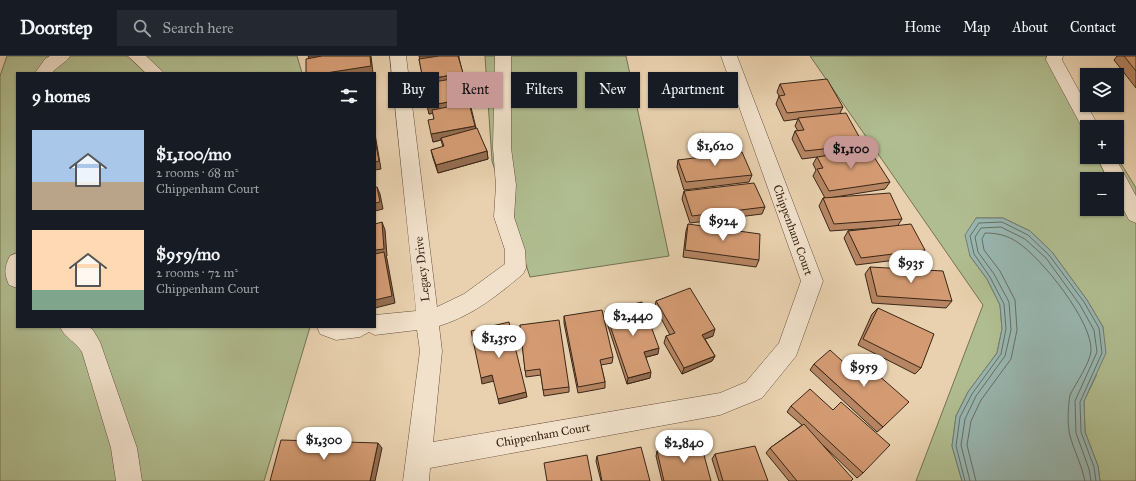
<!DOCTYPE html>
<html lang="en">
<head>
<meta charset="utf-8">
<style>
	body { margin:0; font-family:"IM FELL Great Primer",serif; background:#242831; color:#f1f3f6; height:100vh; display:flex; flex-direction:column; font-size:15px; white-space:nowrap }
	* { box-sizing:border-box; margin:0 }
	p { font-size:13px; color:#9ea1a6 }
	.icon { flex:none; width:22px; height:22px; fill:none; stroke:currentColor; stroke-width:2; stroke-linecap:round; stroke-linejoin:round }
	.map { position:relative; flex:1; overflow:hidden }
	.details { position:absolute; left:16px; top:16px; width:360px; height:256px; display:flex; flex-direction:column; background:#171b24; border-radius:0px; box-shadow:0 1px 3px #0004 }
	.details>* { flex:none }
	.hud { position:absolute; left:388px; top:16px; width:380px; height:36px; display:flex; gap:8px }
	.buttons { position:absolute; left:1080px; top:12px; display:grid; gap:8px }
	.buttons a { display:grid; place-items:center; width:44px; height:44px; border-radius:0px; background:#171b24; box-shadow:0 1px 3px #0004; font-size:20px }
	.price { position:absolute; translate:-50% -34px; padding:0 9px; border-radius:14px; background:#fff; color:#222; font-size:13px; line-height:26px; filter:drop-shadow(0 1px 2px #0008) }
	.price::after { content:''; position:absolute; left:50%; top:24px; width:12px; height:9px; margin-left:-6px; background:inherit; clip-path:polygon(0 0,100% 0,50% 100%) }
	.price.on { background:#c59692; color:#111 }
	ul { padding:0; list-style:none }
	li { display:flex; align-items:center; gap:12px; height:100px; padding:0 16px }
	li span { display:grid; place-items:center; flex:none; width:112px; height:80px; border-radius:0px; color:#555 }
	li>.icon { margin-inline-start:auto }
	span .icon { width:48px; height:48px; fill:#fffc; stroke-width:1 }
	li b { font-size:17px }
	h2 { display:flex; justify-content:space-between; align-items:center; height:48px; padding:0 16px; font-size:17px }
	.chip { padding:0 14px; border-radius:0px; background:#171b24; box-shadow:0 1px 3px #0004; font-size:14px; line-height:36px }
	.chip.on { background:#c59692; color:#111 }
	header { display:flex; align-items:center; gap:24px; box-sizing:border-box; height:56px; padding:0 20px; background:#171b24; border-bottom:1px solid #363941 }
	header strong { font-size:19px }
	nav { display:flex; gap:22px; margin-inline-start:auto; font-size:14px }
	.search { width:280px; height:36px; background:#242831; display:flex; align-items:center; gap:10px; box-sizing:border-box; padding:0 14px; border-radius:0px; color:#9ea1a6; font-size:15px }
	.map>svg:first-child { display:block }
	.green { fill:#b0bd90; stroke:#747254; fill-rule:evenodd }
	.water { fill:#98b6b0; stroke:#727c73 }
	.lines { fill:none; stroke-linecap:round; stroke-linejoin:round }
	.shore { stroke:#686e64; stroke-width:1 }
	.minor-casing { stroke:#65513d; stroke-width:1 }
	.minor { fill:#f1e1cb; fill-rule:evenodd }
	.wall { fill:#b68563; stroke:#392617 }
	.shaded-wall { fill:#946c50; stroke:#392617 }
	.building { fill:#d49b73; stroke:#392617 }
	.labels { text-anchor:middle; stroke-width:3; stroke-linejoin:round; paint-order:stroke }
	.street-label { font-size:12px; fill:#392617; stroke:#f1e1cb }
</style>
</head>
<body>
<header>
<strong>Doorstep</strong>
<div class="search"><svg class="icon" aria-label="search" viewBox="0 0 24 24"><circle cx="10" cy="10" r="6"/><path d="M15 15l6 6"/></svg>Search here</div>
<nav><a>Home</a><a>Map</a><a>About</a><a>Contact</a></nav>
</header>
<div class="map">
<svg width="1136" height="425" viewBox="0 0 1136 425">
	<rect width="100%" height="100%" fill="#e9d1af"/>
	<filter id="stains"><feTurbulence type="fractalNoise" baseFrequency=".005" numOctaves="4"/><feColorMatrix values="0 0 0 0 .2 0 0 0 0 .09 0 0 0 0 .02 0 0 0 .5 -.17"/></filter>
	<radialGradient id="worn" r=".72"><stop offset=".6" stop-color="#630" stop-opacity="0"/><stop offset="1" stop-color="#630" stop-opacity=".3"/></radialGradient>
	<!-- green -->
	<path class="green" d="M 7,0 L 297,0 L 302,17 L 17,17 L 17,271 L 310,271 L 264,425 L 0,425 L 0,20 Z
		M 485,0 L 626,0 L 669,200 L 530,221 L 492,105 Z
		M 810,0 L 1055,0 L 1087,71 L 1087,101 L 1117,101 L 1136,132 L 1136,425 L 1100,425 L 1098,410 L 1085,376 L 1084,345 L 1096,320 L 1103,271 L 1087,244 L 1052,196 L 1030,175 L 1003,162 L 976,162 L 970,200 L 987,223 L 1000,249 L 1002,273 L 997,297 L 968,336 L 956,360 L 952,390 L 962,425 L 916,425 L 983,249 ZM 1087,123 L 1117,123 L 1117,153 L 1087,153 Z"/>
	<!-- water -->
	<path class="water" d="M 976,162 L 1003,162 L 1030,175 L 1052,196 L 1087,244 L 1103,271 L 1106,297 L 1084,345 L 1085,376 L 1098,410 L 1100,425 L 962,425 L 952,390 L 956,360 L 968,336 L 997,297 L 1002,273 L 1000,249 L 987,223 L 970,200 L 965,179 Z"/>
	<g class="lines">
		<!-- shore -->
		<path class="shore" d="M 965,425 L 956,390 L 960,361 L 972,338 L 1001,298 L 1006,273 L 1004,248 L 990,221 L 974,198 L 970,180 L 979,167 L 1002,166 L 1028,179 L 1049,199 L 1084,246 L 1099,272 L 1102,297 L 1080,346 L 1081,376 L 1094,411 L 1096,425
			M 970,425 L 961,389 L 965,363 L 976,340 L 1005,300 L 1011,274 L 1009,246 L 994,218 L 978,196 L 975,181 L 981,172 L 1001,171 L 1025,183 L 1046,202 L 1080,249 L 1094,274 L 1097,296 L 1075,345 L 1076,377 L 1089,413 L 1091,425
			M 976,425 L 967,389 L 971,365 L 981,344 L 1011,303 L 1017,274 L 1015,244 L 1000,215 L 984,194 L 982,183 L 985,177 C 996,177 1007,179 1017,186 C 1041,201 1093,266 1091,295 C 1090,307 1076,327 1070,339 C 1068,351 1067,368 1070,380 C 1074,395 1082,409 1085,425"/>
		<defs>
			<path id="minor" d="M 50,0 L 70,0 C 66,7 57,10 52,17 L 35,17 L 45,3 Z
				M 128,0 L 146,0 L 164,17 L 146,17 Z
				M 390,0 L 406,0 L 437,251 L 464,238 L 505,208 L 505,194 L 494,161 L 496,129 L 493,92 L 495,0 L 511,0 L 511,92 L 516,129 L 514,161 L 525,194 L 526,212 L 523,218 C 498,239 472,260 439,270 L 442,295 L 433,386 L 720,337 L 746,326 L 779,287 L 801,225 L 721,0 L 737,0 L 823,225 L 796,300 L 762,342 L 720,359 L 430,412 L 429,425 L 403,425 L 420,295 L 417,274 L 375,279 L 369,276 L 360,281 L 336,284 L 320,278 L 317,271 L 375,271 L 375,259 L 416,255 Z
				M 1047,0 L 1063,0 L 1062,4 L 1099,71 L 1087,71 L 1087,76 L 1084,75 L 1046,4 Z
				M 1097,101 L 1115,101 L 1136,140 L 1136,167 L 1129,164 L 1117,141 L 1117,123 L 1108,123 Z
				M 17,197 L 17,232 L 9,229 C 4,218 4,211 10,200 Z
				M 60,271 L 89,271 L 93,274 L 100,286 L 137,392 L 142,425 L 116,425 L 111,392 L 82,296 C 76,286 65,282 60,271 Z"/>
		</defs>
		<!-- minor casing -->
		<use href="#minor" class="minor-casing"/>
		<!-- minor -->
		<use href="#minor" class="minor"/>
	</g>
	<!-- wall -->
	<path class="wall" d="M 1117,0 L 1136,0 L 1136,32 L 1114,4 Z
		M 459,2 L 476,72 L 487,95 L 488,103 L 438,117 L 433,102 L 431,94 L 443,91 L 441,84 L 433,86 L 434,63 L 433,57 L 429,58 L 430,36 L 428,31 L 425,32 L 419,3 Z
		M 780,28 L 843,51 L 840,57 L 862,86 L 858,93 L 830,97 L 828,99 L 890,126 L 885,133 L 829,142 L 902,163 L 898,169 L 925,194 L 920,201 L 856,209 L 844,182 L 848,175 L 887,171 L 830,175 L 819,150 L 823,142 L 825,142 L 813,120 L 816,114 L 813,108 L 817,101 L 802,103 L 792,83 L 795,75 L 798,75 L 795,70 L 798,63 L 784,65 L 776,48 L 779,40 L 777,36 Z
		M 678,104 L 752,119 L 749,126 L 684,134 L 677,111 Z
		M 684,135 L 765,151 L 762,158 L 690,167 L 682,143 Z
		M 688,168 L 759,204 L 756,211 L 683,201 L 686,175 Z
		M 870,211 L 952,245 L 946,252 L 872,247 L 865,218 Z
		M 656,245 L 713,280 L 705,283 L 715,300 L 712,305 L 682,318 L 664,287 L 666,280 L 670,279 L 655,251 Z
		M 878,252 L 921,312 L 915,318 L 858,289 L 872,258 Z
		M 605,255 L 658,298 L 646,301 L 650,322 L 627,328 L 605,261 Z
		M 564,260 L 613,301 L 612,307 L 601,309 L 605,326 L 605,332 L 578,337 L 564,267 Z
		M 520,269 L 569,331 L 569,336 L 544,340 L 541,319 L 526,321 Z
		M 814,308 L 883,371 L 877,376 L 810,314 Z
		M 791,350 L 833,354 L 863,417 L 857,422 L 823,389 L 851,425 L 789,425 L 766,397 L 770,392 L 802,369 L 787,356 Z
		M 657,395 L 711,425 L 662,425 L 656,400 Z
		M 715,398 L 768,425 L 719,425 L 712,403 Z
		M 597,400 L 650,425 L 601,425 L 596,405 Z"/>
	<!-- shaded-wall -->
	<path class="shaded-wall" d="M 308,0 L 346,0 L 311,7 Z
		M 370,0 L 371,0 L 373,17 L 326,17 Z
		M 419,0 L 459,0 L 459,2 L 421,7 Z
		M 463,17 L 464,25 L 425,32 L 423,24 Z
		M 469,42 L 470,50 L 429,58 L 427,50 Z
		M 475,70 L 477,77 L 441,82 L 441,84 L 433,86 L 431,78 Z
		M 375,78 L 381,113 L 375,114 Z
		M 487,95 L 488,103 L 438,117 L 436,109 Z
		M 377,131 L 380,138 L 383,153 L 375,155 L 375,147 Z
		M 382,166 L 385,174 L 387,200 L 386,200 L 387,203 L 395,247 L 375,252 L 375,194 Z
		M 715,273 L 713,280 L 700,285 L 702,279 Z
		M 659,292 L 658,298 L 643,302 L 644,296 Z
		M 715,300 L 712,305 L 682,318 L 684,312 Z
		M 651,316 L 650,322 L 627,328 L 628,322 Z
		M 492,319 L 494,325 L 482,328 L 481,322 Z
		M 526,336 L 527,341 L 499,348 L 498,343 Z
		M 378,387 L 382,392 L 375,425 L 370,425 Z"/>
	<!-- building -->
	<path class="building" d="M 322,0 L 370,0 L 371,10 L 326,17 L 306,17 L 306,3 Z
		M 439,0 L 458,0 L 463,17 L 423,24 L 419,3 Z
		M 1124,0 L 1136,0 L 1136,15 Z
		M 463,21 L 469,42 L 427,50 L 424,37 L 430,36 L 428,27 Z
		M 827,23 L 843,51 L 787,57 L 779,40 L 785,39 L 780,28 Z
		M 469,47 L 475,70 L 431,78 L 428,64 L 434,63 L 432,54 Z
		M 846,57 L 862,86 L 830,89 L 832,92 L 805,95 L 795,75 L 804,74 L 798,62 Z
		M 477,72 L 487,95 L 436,109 L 431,94 L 444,90 L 441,82 Z
		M 375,84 L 379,105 L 375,106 Z
		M 869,93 L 890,126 L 829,135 L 817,113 L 823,112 L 817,101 Z
		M 742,96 L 752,119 L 686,126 L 678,104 Z
		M 754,127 L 765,151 L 692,160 L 684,135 Z
		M 375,131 L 377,131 L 380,146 L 375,147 Z
		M 890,137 L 902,163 L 834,168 L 823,142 Z
		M 382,166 L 384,193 L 375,194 L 375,168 Z
		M 688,168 L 760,178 L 759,204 L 685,194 Z
		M 911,168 L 925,194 L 861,202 L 848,175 Z
		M 384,196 L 392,240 L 375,244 L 375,198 Z
		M 870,211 L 943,215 L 952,245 L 877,240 Z
		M 690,232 L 715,273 L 702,279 L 715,300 L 684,312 L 666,280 L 675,277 L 656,245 Z
		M 642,246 L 659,292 L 644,296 L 651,316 L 628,322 L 605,255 Z
		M 878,252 L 934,278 L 921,312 L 863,283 Z
		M 602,254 L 613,301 L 600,304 L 605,326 L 578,331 L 564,260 Z
		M 559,264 L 569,331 L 543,334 L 540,313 L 525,315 L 520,269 Z
		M 509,266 L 526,336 L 498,343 L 492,319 L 481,322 L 471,275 Z
		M 830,294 L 851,313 L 861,304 L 909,346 L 883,371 L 814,308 Z
		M 810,333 L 833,354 L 841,346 L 890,389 L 863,417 L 791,350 Z
		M 804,368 L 853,423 L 851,425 L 797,425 L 770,392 Z
		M 281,384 L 378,387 L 370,425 L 270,425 Z
		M 701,388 L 711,425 L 664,425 L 657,395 Z
		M 755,390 L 768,425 L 723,425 L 715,398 Z
		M 641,391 L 650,425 L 602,425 L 597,400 Z
		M 587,399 L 592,425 L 547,425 L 544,407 Z"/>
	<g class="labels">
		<!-- street labels -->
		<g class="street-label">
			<text transform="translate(793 174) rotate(70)" y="4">Chippenham Court</text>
			<text transform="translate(422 213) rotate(-96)" y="4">Legacy Drive</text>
			<text transform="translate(543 379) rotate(-10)" y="4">Chippenham Court</text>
		</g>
	</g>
	<rect width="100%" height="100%" filter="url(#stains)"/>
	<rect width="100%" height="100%" fill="url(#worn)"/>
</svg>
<div class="buttons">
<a><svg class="icon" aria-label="layers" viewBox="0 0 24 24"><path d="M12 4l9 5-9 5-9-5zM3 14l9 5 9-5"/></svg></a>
<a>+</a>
<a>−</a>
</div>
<b class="price" style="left:715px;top:111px">$1,620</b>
<b class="price on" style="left:851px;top:114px">$1,100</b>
<b class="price" style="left:723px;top:186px">$924</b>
<b class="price" style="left:911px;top:228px">$935</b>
<b class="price" style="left:633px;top:281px">$2,440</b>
<b class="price" style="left:499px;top:303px">$1,350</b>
<b class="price" style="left:864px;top:332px">$959</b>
<b class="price" style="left:324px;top:405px">$1,300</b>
<b class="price" style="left:684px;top:408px">$2,840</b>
<div class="hud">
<a class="chip">Buy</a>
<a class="chip on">Rent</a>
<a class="chip">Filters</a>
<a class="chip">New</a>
<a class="chip">Apartment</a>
</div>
<section class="details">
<h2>9 homes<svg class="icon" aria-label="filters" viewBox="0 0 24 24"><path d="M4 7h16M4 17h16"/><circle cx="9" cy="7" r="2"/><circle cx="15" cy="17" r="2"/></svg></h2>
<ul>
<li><span style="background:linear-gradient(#a9c7e8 65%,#b9a48a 0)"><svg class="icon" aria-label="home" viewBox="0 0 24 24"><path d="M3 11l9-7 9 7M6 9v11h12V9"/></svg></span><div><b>$1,100/mo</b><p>2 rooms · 68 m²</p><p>Chippenham Court</p></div></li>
<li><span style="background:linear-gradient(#ffd9b3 75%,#7fa58c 0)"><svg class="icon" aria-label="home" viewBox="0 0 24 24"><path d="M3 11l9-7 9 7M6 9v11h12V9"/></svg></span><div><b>$959/mo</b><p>2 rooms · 72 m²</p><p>Chippenham Court</p></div></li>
</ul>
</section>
</div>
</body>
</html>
